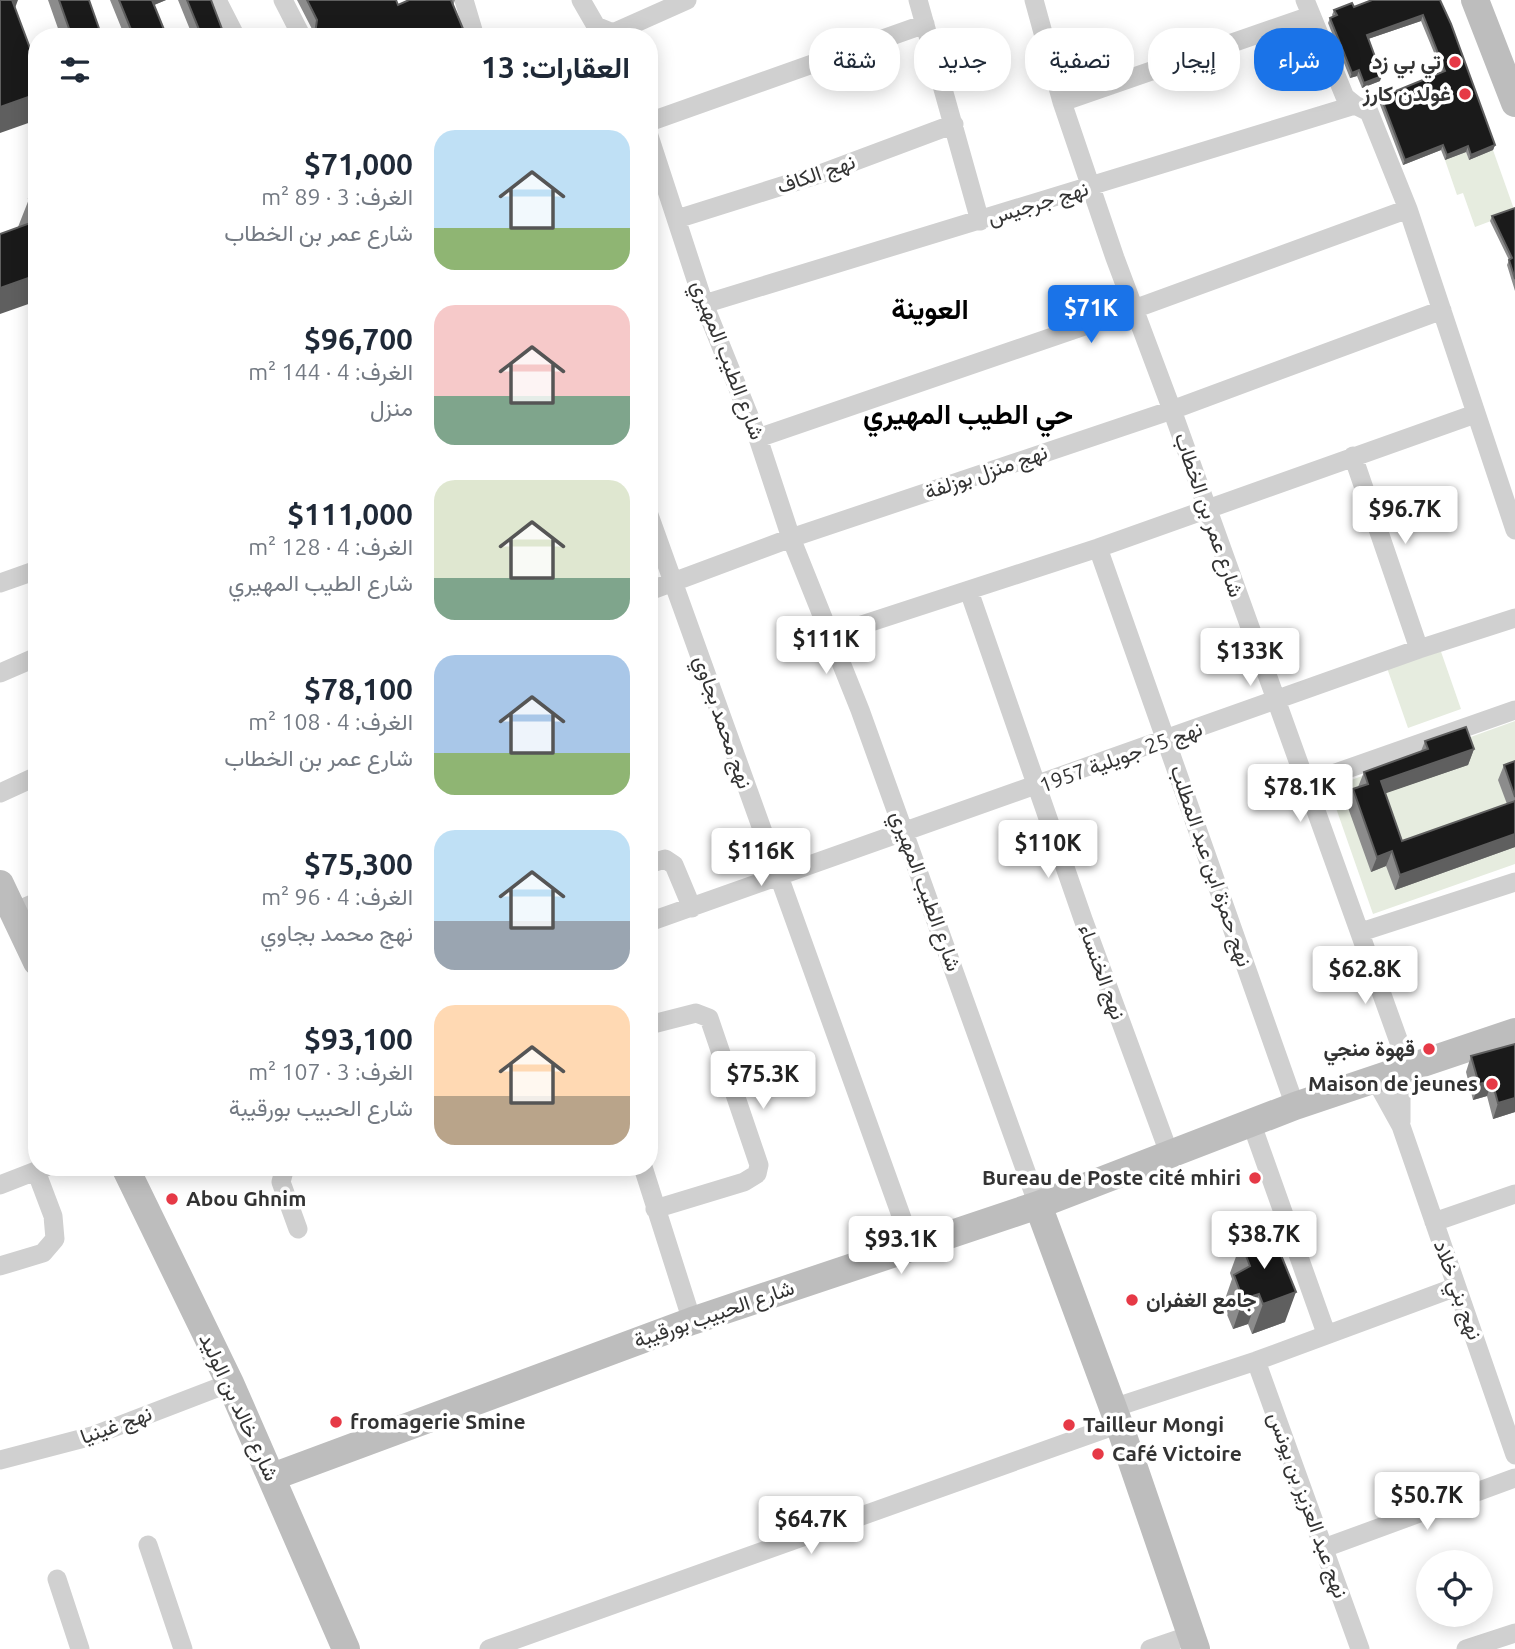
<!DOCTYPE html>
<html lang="ar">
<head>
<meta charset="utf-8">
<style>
	body { margin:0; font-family:Ubuntu,Vazirmatn,sans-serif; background:#f6f6f7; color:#1f2937; direction:rtl; height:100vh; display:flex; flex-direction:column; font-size:26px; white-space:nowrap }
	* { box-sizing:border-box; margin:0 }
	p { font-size:23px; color:#747a83 }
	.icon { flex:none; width:38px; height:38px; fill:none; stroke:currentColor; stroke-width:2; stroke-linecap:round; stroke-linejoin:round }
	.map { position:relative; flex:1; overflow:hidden; direction:ltr }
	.side { position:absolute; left:28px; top:28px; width:630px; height:1148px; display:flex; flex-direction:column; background:#fff; border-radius:28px; box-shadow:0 4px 18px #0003; direction:rtl }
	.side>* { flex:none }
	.top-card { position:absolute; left:679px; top:28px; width:665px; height:63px; direction:rtl; display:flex; gap:14px }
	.fabs { position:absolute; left:1416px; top:1550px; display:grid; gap:14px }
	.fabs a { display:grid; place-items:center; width:77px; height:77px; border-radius:50%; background:#fff; box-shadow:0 4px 18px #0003; font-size:35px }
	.price { position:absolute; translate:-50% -60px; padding:0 16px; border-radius:7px; background:#fff; color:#222; font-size:23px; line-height:46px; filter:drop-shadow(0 2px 4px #0008) }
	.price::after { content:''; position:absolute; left:50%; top:42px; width:21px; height:16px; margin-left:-10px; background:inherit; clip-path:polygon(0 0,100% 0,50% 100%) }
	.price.active { background:#1a73e8; color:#fff }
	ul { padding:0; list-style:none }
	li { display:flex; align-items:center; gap:21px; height:175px; padding:0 28px }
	li span { display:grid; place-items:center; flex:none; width:196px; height:140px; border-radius:21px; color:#555 }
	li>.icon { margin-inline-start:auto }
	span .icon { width:84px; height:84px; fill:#fffc; stroke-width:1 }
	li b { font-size:30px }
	h2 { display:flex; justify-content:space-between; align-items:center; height:84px; padding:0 28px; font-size:30px }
	.tag { padding:0 24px; border-radius:28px; background:#fff; box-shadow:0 4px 18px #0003; font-size:24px; line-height:63px }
	.tag.active { background:#1a73e8; color:#fff }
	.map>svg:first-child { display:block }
	.green { fill:#e6ecdf }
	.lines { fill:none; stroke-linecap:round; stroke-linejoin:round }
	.street { stroke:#d0d0d0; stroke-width:19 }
	.secondary { stroke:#bdbdbd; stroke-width:28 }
	.wall { fill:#8c8c8c }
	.shaded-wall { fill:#5f5f5f }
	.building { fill:#1a1a1a; stroke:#5f5f5f; stroke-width:2 }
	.poi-dot { fill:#e63946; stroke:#fff; stroke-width:2.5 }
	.labels { text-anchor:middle; stroke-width:7; stroke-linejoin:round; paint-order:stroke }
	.poi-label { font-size:21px; font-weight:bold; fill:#333; stroke:#fff; text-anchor:end }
	.street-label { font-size:21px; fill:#333; stroke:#fff }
	.district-label { font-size:28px; font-weight:bold; fill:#000; stroke:#fff }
</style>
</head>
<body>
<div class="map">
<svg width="1515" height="1649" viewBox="0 0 1515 1649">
	<rect width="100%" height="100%" fill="#fff"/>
	<!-- green -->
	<path class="green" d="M 1493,150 L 1515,212 L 1475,227 L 1463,193 L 1457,195 L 1445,160 L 1466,152 L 1469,160 Z
		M 1439,646 L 1461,709 L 1408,728 L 1386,665 Z
		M 1515,721 L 1515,864 L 1373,914 L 1329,788 Z"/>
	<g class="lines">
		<!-- street -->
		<path class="street" d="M 217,0 L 236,37
			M 283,0 L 302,37
			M 464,0 L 475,37
			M 581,0 L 596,26 L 613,33 L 615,37
			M 918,0 L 980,221
			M 1034,0 L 1062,102 L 1115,258 L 1172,410 L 1408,1067
			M 1305,0 L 1345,97 L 1355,105
			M 613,33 L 687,0
			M 1062,102 L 1310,16
			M 649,122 L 925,24
			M 649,136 L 704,304 L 758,438 L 791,538 L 860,710 L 1038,1205
			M 677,219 L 823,173 L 954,124
			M 704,304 L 1355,105 L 1369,112 L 1408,209 L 1515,530
			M 758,438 L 1134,309 L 1408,209
			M 1353,456 L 1419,649
			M 649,515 L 912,1246
			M 1098,548 L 1295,1106
			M 0,583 L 37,570
			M 649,591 L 791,538 L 1172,410 L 1442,310
			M 969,591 L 1083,919 L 1169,1153
			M 831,635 L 1098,548 L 1475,414
			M 0,673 L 37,657
			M 1307,783 L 1515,710
			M 0,793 L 37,776
			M 649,864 L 665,859 L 674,865 L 692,908
			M 14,912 L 37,902
			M 649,922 L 1419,649 L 1515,618
			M 1361,932 L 1515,882
			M 649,1025 L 696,1013 L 709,1018 L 759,1165 L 757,1174 L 744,1182 L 655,1209
			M 1375,1079 L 1401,1126 L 1515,1455
			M 1251,1122 L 1326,1333
			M 1401,1122 L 1401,1069
			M 285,1167 L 281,1182 L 298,1229
			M 643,1167 L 692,1321
			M 0,1185 L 46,1167
			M 1434,1222 L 1515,1194
			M 0,1266 L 43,1253 L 55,1239 L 53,1216 L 36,1171
			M 1256,1361 L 1360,1649
			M 1113,1408 L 1256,1361 L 1456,1287
			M 0,1460 L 92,1436 L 230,1383
			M 148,1545 L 183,1649
			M 1324,1548 L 1515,1478
			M 57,1579 L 80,1649
			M 489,1649 L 1119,1424
			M 1150,1649 L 1191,1635
			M 1466,1649 L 1515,1633"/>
		<!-- secondary -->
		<path class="secondary" d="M 1475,0 L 1515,103
			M 0,884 L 37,962
			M 125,1167 L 230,1383 L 346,1649
			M 1038,1205 L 1119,1424 L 1196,1649
			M 272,1477 L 692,1321 L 1038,1205 L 1295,1106 L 1515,1032"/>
	</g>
	<!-- wall -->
	<path class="wall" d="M 48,0 L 89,0 L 102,37 L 61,37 Z
		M 110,0 L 166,0 L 154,5 L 167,37 L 125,37 Z
		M 178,0 L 211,0 L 225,37 L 193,37 Z
		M 297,0 L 396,0 L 398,5 L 409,0 L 455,0 L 453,6 L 465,37 L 312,37 L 313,31 Z
		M 1440,0 L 1495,145 L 1493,150 L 1469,160 L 1466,152 L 1445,160 L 1441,150 L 1403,165 L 1379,102 L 1381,97 L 1442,72 L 1421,21 L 1368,39 L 1380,81 L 1362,88 L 1357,76 L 1350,78 L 1328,23 L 1330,18 L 1333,17 L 1332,15 L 1334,10 Z
		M 37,196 L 37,301 L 18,227 L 29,199 Z
		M 1515,208 L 1515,291 L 1507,265 L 1509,260 L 1490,221 L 1492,216 Z
		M 1425,741 L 1474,749 L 1468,765 L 1385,793 L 1402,841 L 1507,804 L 1498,780 L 1504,765 L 1515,761 L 1515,847 L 1395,890 L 1386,866 L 1371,872 L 1347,805 L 1353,789 L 1358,787 L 1364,772 L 1421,751 Z
		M 1515,1044 L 1515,1112 L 1493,1119 L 1487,1096 L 1473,1100 L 1466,1072 L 1471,1056 Z
		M 1241,1243 L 1285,1322 L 1252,1334 L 1248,1324 L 1233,1329 L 1223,1305 L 1232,1279 L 1230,1273 Z"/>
	<!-- shaded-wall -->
	<path class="shaded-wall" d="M 12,0 L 18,0 L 8,27 Z
		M 150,0 L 166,0 L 147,8 Z
		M 1423,15 L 1421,21 L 1365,40 L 1367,35 Z
		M 1359,70 L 1357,76 L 1350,78 L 1352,73 Z
		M 1382,76 L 1380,81 L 1362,88 L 1364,83 Z
		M 37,94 L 37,113 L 34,121 L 0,133 L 0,107 Z
		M 1443,145 L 1441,150 L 1403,165 L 1405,160 Z
		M 1495,145 L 1493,150 L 1469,160 L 1471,155 Z
		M 1468,146 L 1466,152 L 1445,160 L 1447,155 Z
		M 37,275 L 37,301 L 0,314 L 0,288 Z
		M 1474,749 L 1468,765 L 1375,797 L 1381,781 Z
		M 1515,834 L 1515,847 L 1395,890 L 1400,875 Z
		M 1392,851 L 1386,866 L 1371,872 L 1377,857 Z
		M 1492,1081 L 1487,1096 L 1473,1100 L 1479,1084 Z
		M 1515,1098 L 1515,1112 L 1493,1119 L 1498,1103 Z
		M 1296,1292 L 1285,1322 L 1252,1334 L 1263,1304 Z
		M 1259,1294 L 1248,1324 L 1233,1329 L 1243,1299 Z"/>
	<!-- building -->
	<path class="building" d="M 0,0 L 12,0 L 37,67 L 37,94 L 0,107 Z
		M 59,0 L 89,0 L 102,37 L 72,37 Z
		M 119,0 L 152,0 L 167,37 L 134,37 Z
		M 187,0 L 211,0 L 225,37 L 202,37 Z
		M 307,0 L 396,0 L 398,5 L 409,0 L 451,0 L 466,36 L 463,37 L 422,37 L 421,34 L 416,37 L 316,37 L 315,34 L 317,20 Z
		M 1372,0 L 1440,0 L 1451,24 L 1495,145 L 1471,155 L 1468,146 L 1447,155 L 1443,145 L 1405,160 L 1381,97 L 1445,71 L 1423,15 L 1367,35 L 1382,76 L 1364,83 L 1359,70 L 1352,73 L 1330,18 L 1337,15 L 1334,10 L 1352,3 L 1354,7 Z
		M 37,196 L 37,275 L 0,288 L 0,234 L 36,221 L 29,199 Z
		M 1515,208 L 1515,279 L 1509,260 L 1512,258 L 1492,216 Z
		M 1466,727 L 1474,749 L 1381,781 L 1402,841 L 1515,801 L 1515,834 L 1400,875 L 1392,851 L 1377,857 L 1353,789 L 1368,784 L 1364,772 L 1428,749 L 1425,741 Z
		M 1515,761 L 1515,797 L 1504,765 Z
		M 1515,1044 L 1515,1098 L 1498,1103 L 1492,1081 L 1479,1084 L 1471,1056 Z
		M 1272,1233 L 1296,1292 L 1263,1304 L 1259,1294 L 1243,1299 L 1234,1275 L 1250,1266 L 1241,1243 Z"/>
	<!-- markers -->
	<g class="poi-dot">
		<circle cx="1455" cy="62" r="7"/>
		<circle cx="1465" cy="94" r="7"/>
		<circle cx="1429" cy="1049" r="7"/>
		<circle cx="1492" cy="1084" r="7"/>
		<circle cx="1255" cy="1178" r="7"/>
		<circle cx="172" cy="1199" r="7"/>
		<circle cx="1132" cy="1300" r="7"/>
		<circle cx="336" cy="1422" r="7"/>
		<circle cx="1069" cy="1425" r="7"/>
		<circle cx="1098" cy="1454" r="7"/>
	</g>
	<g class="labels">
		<!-- poi labels -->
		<g class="poi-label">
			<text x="1441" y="69">تي بي زد</text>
			<text x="1451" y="101">غولدن كارز</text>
			<text x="1415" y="1056">قهوة منجي</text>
			<text x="1478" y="1091">Maison de jeunes</text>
			<text x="1241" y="1185">Bureau de Poste cité mhiri</text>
			<text x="186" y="1206" text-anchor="start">Abou Ghnim</text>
			<text x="1146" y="1307" text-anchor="start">جامع الغفران</text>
			<text x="350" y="1429" text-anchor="start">fromagerie Smine</text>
			<text x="1083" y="1432" text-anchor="start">Tailleur Mongi</text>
			<text x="1112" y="1461" text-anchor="start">Café Victoire</text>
		</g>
		<!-- street labels -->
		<g class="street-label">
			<text transform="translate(816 174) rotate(-19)" y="7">نهج الكاف</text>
			<text transform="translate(1038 203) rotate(-17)" y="7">نهج جرجيس</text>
			<text transform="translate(728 360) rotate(69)" y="7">شارع الطيب المهيري</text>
			<text transform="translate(986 472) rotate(-19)" y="7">نهج منزل بوزلفة</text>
			<text transform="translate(1209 515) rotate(71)" y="7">شارع عمر بن الخطاب</text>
			<text transform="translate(723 722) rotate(71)" y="7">نهج محمد بجاوي</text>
			<text transform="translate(1121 757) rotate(-20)" y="7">نهج 25 جويلية 1957</text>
			<text transform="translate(1211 866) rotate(71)" y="7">نهج حمزة ابن عبد المطلب</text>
			<text transform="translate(926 891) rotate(70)" y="7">شارع الطيب المهيري</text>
			<text transform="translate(1102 972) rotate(70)" y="7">نهج الخنساء</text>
			<text transform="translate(1458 1290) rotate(70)" y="7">نهج بني خلاد</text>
			<text transform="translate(714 1314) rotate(-19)" y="7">شارع الحبيب بورقيبة</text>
			<text transform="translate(239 1407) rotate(65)" y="7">شارع خالد بن الوليد</text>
			<text transform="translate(116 1425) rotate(-20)" y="7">نهج غينيا</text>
			<text transform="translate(1308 1505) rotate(70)" y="7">نهج عبد العزيز بن يونس</text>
		</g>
		<!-- district labels -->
		<g class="district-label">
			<text x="930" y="319">العوينة</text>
			<text x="968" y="424">حي الطيب المهيري</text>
		</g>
	</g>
</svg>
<div class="fabs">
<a><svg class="icon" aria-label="locate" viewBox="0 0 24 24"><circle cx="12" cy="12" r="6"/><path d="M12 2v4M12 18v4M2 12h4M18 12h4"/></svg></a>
</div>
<b class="price active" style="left:1091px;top:345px">$71K</b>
<b class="price" style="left:1405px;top:546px">$96.7K</b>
<b class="price" style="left:826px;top:676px">$111K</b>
<b class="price" style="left:1250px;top:688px">$133K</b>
<b class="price" style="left:1300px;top:824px">$78.1K</b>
<b class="price" style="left:1048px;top:880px">$110K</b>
<b class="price" style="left:761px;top:888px">$116K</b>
<b class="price" style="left:1365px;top:1006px">$62.8K</b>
<b class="price" style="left:763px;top:1111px">$75.3K</b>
<b class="price" style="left:1264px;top:1271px">$38.7K</b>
<b class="price" style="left:901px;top:1276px">$93.1K</b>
<b class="price" style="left:1427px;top:1532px">$50.7K</b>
<b class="price" style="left:811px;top:1556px">$64.7K</b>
<div class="top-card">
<a class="tag active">شراء</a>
<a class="tag">إيجار</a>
<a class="tag">تصفية</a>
<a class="tag">جديد</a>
<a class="tag">شقة</a>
</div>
<section class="side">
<h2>العقارات: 13<svg class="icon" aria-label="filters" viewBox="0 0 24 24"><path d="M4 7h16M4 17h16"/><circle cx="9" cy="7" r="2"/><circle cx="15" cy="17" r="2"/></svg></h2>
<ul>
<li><span style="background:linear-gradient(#bfe0f5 70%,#8fb573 0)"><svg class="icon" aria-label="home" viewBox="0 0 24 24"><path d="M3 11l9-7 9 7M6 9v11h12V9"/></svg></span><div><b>$71,000</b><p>الغرف: 3 · 89 m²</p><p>شارع عمر بن الخطاب</p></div></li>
<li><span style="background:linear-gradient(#f6c9c9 65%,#7fa58c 0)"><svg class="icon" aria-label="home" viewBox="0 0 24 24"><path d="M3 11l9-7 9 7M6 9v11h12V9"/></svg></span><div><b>$96,700</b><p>الغرف: 4 · 144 m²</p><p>منزل</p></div></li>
<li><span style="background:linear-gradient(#dfe7d0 70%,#7fa58c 0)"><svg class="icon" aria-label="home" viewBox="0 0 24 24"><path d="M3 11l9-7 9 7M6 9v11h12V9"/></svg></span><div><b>$111,000</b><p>الغرف: 4 · 128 m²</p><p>شارع الطيب المهيري</p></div></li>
<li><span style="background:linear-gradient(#a9c7e8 70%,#8fb573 0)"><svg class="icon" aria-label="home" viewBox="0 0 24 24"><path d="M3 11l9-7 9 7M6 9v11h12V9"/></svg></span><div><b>$78,100</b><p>الغرف: 4 · 108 m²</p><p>شارع عمر بن الخطاب</p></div></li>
<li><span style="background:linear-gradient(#bfe0f5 65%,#9aa5b1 0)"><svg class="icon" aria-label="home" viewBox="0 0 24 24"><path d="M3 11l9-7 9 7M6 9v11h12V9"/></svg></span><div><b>$75,300</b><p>الغرف: 4 · 96 m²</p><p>نهج محمد بجاوي</p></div></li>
<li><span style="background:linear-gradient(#ffd9b3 65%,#b9a48a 0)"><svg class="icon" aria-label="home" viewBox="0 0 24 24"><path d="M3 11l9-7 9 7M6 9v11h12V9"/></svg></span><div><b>$93,100</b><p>الغرف: 3 · 107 m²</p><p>شارع الحبيب بورقيبة</p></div></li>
</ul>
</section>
</div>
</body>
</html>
